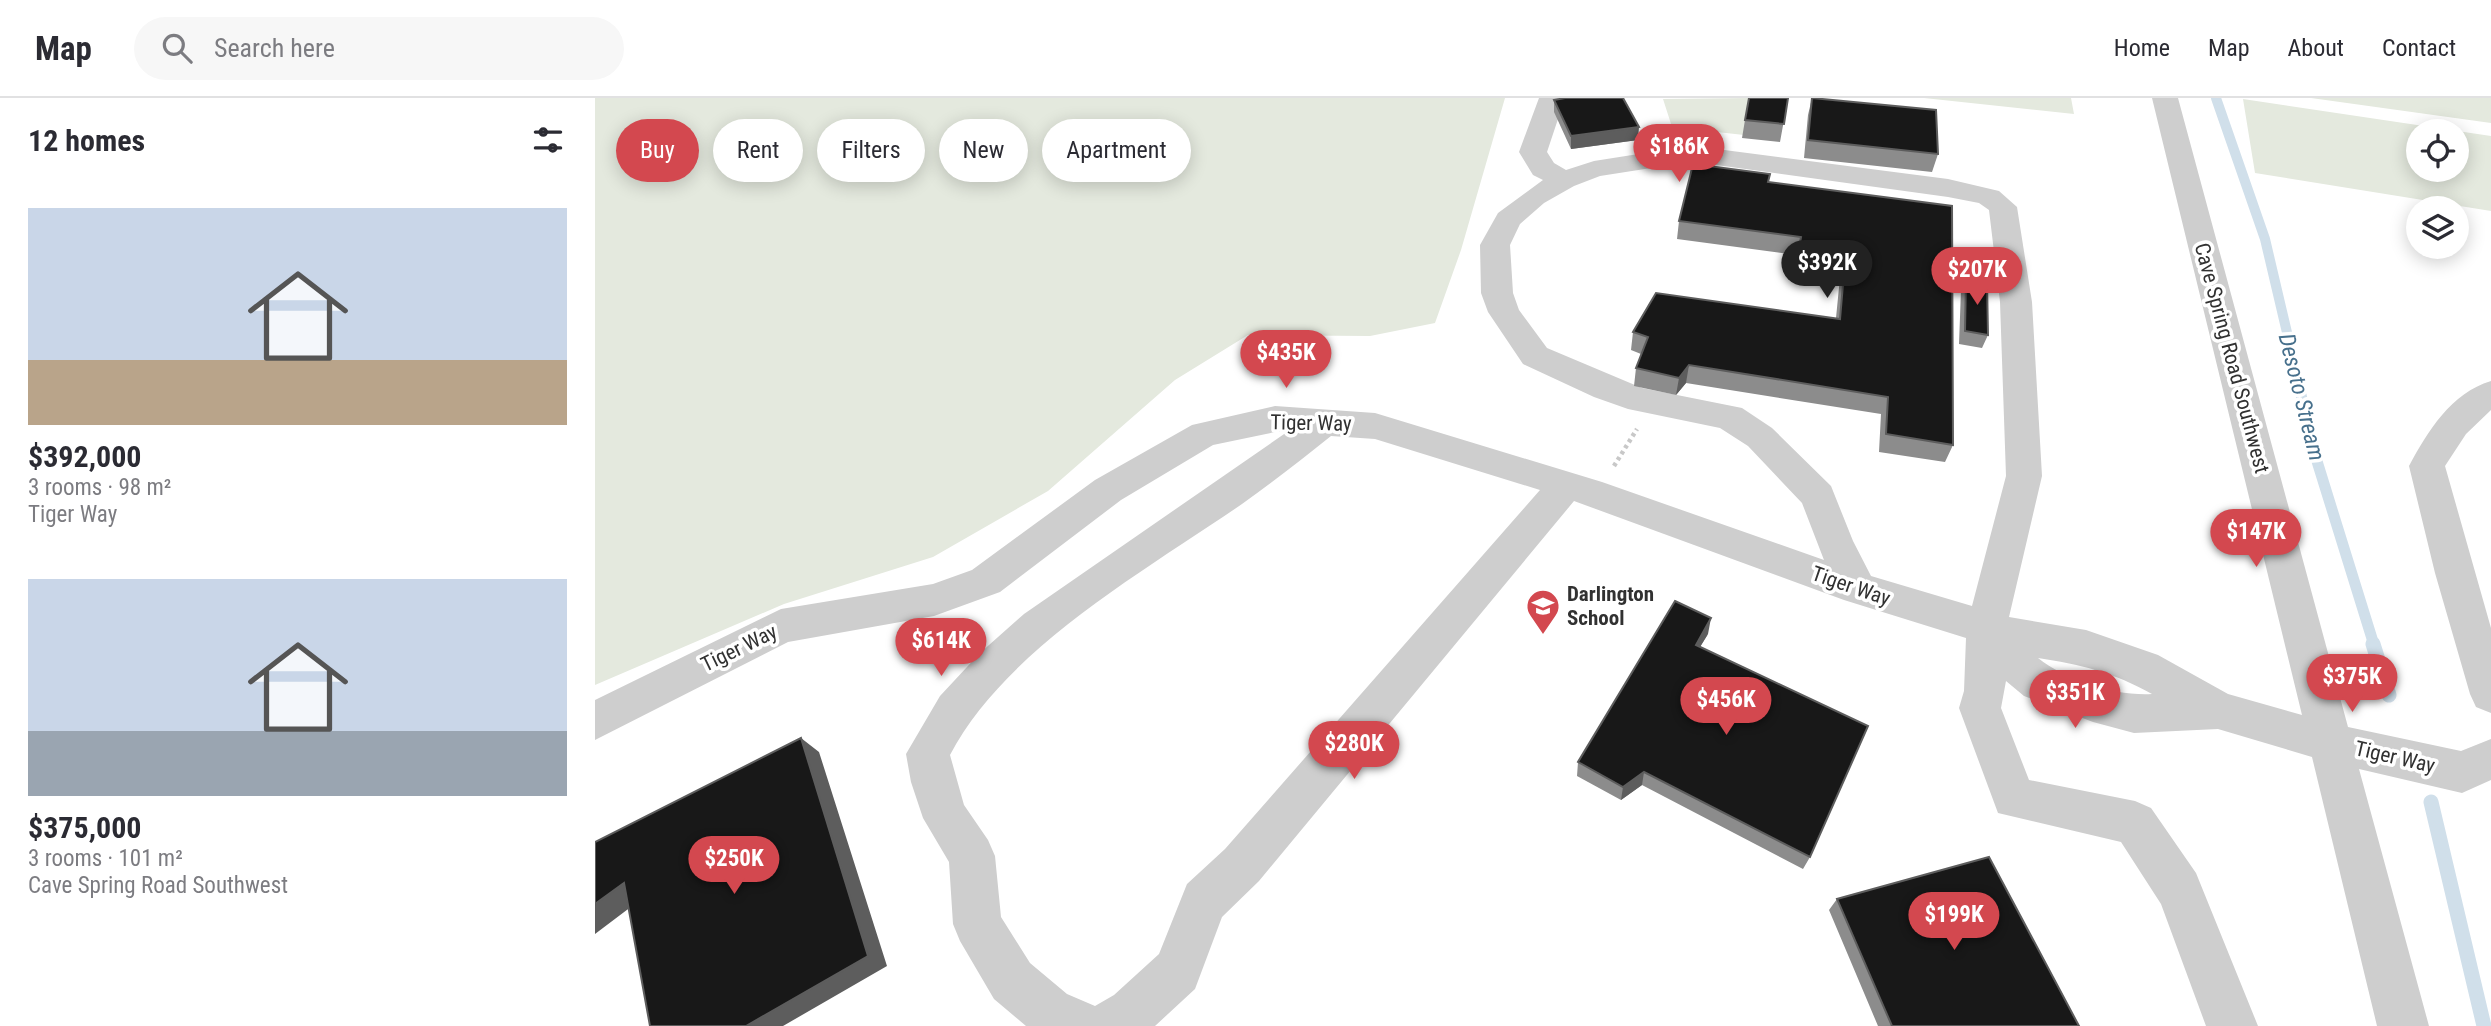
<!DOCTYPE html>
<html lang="en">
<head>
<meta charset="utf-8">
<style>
	body { margin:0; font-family:"Roboto Condensed",sans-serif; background:#f7f7f7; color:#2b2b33; height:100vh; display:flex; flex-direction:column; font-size:26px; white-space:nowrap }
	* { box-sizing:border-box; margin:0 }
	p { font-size:23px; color:#7c7c81 }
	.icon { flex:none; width:38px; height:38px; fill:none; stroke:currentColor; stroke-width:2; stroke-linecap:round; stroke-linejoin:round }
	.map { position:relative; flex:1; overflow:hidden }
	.drawer { display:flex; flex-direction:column; background:#fff; width:595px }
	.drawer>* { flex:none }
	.guide { position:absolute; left:21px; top:21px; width:665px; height:63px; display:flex; gap:14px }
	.tools { position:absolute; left:1811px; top:21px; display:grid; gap:14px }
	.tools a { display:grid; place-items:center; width:63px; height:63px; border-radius:50%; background:#fff; box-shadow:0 4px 18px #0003; font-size:35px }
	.price { position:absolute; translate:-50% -60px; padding:0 16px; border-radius:24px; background:#d3484f; color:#fff; font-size:23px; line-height:46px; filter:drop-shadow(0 2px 4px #0008) }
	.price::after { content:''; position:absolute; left:50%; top:42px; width:21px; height:16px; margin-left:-10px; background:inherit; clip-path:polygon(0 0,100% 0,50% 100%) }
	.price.selected { background:#222; color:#fff }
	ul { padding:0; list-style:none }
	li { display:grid; align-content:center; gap:14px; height:371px; padding:0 28px }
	li span { display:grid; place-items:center; height:217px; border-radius:0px; color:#555 }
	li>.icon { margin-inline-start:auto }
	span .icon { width:126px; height:126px; fill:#fffc; stroke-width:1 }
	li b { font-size:30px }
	h2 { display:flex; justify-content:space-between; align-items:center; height:84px; padding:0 28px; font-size:30px }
	.pill { padding:0 24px; border-radius:32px; background:#fff; box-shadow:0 4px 18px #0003; font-size:24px; line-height:63px }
	.pill.selected { background:#d3484f; color:#fff }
	header { display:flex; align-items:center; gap:42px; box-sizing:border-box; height:98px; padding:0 35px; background:#fff; border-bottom:2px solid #e1e1e2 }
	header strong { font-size:33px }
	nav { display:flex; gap:38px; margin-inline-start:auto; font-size:24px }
	.search { width:490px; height:63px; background:#f7f7f7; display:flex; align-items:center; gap:18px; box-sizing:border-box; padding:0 24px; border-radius:38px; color:#7c7c81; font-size:26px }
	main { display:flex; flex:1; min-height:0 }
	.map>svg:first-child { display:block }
	.green { fill:#e4e9de; fill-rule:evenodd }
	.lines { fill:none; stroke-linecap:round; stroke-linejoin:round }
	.stream-far2 { stroke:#d0dfea; stroke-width:10 }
	.stream-far1 { stroke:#d0dfea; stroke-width:11 }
	.stream { stroke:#d0dfea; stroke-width:15 }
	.path { stroke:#c8c8c8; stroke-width:4.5; stroke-dasharray:3.5 3.5; stroke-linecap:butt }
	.minor { fill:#cecece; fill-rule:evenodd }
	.wall { fill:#8c8c8c }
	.shaded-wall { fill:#5d5d5d }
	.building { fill:#181818; stroke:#5d5d5d; stroke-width:2 }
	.labels { text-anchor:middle; stroke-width:7; stroke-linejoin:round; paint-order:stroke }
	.street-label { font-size:21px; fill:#313131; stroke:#fff }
	.poi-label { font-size:21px; font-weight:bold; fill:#313131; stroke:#fff; text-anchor:start }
	.water-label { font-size:23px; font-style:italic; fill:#47708c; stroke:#fff }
</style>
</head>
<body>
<header>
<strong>Map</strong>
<div class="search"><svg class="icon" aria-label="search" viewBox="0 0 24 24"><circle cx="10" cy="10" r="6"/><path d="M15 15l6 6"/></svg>Search here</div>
<nav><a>Home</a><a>Map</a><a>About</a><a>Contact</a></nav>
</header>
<main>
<section class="drawer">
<h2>12 homes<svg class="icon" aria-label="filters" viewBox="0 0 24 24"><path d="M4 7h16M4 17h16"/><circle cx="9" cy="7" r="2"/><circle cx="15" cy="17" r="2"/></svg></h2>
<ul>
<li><span style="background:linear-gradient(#c9d6e8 70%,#b9a48a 0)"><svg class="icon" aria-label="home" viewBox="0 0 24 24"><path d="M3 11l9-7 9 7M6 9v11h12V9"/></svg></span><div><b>$392,000</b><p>3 rooms · 98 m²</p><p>Tiger Way</p></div></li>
<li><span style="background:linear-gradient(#c9d6e8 70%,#9aa5b1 0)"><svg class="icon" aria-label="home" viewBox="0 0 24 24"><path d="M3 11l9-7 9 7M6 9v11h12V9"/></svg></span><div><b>$375,000</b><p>3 rooms · 101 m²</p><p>Cave Spring Road Southwest</p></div></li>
</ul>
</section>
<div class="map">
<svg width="1896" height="928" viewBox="0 0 1896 928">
	<rect width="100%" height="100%" fill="#fff"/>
	<!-- green -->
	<path class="green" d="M 0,0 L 910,0 L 866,152 L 840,225 L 775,238 L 653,237 L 580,282 L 453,393 L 338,459 L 189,506 L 0,587 Z
		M 1155,0 L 1149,37 L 1077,29 L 1068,1 Z
		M 1329,0 L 1476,0 L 1479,16 Z
		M 1716,0 L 1896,0 L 1896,25 Z
		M 1648,1 L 1896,38 L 1896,113 L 1660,75 ZM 1824,33 L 1862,33 L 1862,72 L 1824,72 Z"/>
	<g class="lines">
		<!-- stream-far2 -->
		<path class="stream-far2" d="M 1621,0 L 1670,141 L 1694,243"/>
		<!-- stream-far1 -->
		<path class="stream-far1" d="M 1693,242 L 1721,360 L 1779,547"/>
		<!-- stream -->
		<path class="stream" d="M 1778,546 L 1794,597
			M 1836,704 L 1889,928"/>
		<!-- path -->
		<path class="path" d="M 1019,368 L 1042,331"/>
		<!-- minor -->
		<path class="minor" d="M 944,0 L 970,0 L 952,54 L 959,65 L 971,72 L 999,63 L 1069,52 L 1114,50 L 1353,81 L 1404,93 L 1422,109 L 1437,204 L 1447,378 L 1414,519 L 1491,532 L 1563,557 L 1633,596 L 1707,617 L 1557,0 L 1583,0 L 1753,629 L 1866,653 L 1896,641 L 1896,682 L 1867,695 L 1764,671 L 1834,928 L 1782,928 L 1717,659 L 1623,631 L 1539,635 L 1498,624 L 1429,598 L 1411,583 L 1406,610 L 1434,682 L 1540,703 L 1556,710 L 1601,775 L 1663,928 L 1611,928 L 1566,806 L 1526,744 L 1403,715 L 1364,610 L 1369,593 L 1371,540 L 1249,502 L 979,403 L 664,783 L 627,819 L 600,891 L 560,928 L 431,928 L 399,901 L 365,843 L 358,826 L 354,764 L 328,720 L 316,684 L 311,656 L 345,598 L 385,555 L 429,516 L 692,334 L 680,334 L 618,347 L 526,402 L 405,494 L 339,518 L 193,544 L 0,642 L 0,602 L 186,511 L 338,486 L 377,472 L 500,382 L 597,327 L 680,308 L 780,315 L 1007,384 L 1229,462 L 1207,405 L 1153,348 L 1125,330 L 1033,311 L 999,299 L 928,266 L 893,214 L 886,195 L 885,147 L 903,115 L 948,82 L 938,77 L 924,54 ZM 1114,66 L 1353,99 L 1384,105 L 1394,112 L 1405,204 L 1411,378 L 1377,508 L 1276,478 L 1258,443 L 1236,388 L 1177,330 L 1147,310 L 1047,290 L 952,250 L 924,212 L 918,195 L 915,147 L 925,126 L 949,105 L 979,88 L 1005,78 L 1069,68 ZM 736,338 L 780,341 L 945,392 L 630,751 L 592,786 L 564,856 L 519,897 L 500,908 L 472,896 L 435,865 L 406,819 L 400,758 L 393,742 L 369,707 L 355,657 C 410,551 551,472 647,406 C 678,384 707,361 736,338 ZM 1443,560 C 1484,566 1520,575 1557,596 C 1519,598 1472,583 1443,560 Z
			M 1896,283 L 1896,312 L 1871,336 L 1850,368 L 1896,530 L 1896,615 L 1881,609 L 1875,596 L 1840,475 L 1814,368 C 1833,333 1856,295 1896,283 Z"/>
	</g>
	<!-- wall -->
	<path class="wall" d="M 1193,0 L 1185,44 L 1147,40 L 1150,22 Z
		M 1217,0 L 1343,56 L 1337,74 L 1209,60 L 1213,17 Z
		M 959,2 L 1043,42 L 976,51 L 959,14 Z
		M 1173,84 L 1357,108 L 1358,347 L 1350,364 L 1284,354 L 1286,316 L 1091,285 L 1081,297 L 1039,288 L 1041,270 L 1046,256 L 1036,252 L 1038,234 L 1241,220 L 1246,169 L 1201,163 L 1202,157 L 1082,141 L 1084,123 Z
		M 1371,180 L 1393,237 L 1387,250 L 1364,246 L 1366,192 Z
		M 1113,536 L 1105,549 L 1215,759 L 1208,771 L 1047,687 L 1026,702 L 982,678 L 983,664 Z
		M 1242,801 L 1484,928 L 1283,928 L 1234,812 Z"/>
	<!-- shaded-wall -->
	<path class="shaded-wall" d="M 1044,29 L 1043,42 L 976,51 L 976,38 Z
		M 1094,267 L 1091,285 L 1081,297 L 1084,280 Z
		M 1116,520 L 1113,536 L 1097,562 L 1101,547 Z
		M 206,640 L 224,654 L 292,868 L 188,928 L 151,928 Z
		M 1049,674 L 1047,687 L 1026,702 L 1028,689 Z
		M 29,785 L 53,796 L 0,836 L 0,806 Z"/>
	<!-- building -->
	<path class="building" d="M 970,0 L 1028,0 L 1044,29 L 976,38 L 959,2 Z
		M 1154,0 L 1193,0 L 1189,26 L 1150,22 Z
		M 1217,0 L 1341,12 L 1343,56 L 1213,42 Z
		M 1098,66 L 1175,76 L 1173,84 L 1357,108 L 1358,347 L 1291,336 L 1293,299 L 1094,267 L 1084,280 L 1041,270 L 1053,239 L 1038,234 L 1061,195 L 1245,221 L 1251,151 L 1205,145 L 1206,139 L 1084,123 Z
		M 1371,180 L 1392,183 L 1393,237 L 1370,233 Z
		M 1080,503 L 1116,520 L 1101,547 L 1273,628 L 1215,759 L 1049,674 L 1028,689 L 983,664 Z
		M 206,640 L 273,858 L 151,928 L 55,928 L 29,785 L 0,806 L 0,744 Z
		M 1394,759 L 1484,928 L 1297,928 L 1242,801 Z"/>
	<!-- icons -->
	<defs>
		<symbol id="school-pin" viewBox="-11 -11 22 30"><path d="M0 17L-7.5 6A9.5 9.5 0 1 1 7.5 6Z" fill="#d3484f" stroke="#fff"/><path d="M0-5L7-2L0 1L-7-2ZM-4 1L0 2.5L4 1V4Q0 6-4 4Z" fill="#fff"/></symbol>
	</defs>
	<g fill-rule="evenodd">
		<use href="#school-pin" x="929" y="489" width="38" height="52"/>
	</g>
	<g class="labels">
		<!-- street labels -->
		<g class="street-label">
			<text transform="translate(1637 260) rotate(75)" y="7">Cave Spring Road Southwest</text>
			<text transform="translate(716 325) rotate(1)" y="7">Tiger Way</text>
			<text transform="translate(1256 488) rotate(19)" y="7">Tiger Way</text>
			<text transform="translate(144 550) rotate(-26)" y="7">Tiger Way</text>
			<text transform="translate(1800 659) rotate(13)" y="7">Tiger Way</text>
		</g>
		<!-- poi labels -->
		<g class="poi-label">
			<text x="972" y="503">Darlington<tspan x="972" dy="24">School</tspan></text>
		</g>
		<!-- water labels -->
		<g class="water-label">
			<text transform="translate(1707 299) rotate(76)" y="8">Desoto Stream</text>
		</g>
	</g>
</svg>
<div class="tools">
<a><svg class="icon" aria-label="locate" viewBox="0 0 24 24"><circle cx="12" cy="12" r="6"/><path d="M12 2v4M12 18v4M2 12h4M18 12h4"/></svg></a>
<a><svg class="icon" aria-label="layers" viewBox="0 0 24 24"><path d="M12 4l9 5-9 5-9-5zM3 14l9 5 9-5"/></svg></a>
</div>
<b class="price" style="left:1084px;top:86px">$186K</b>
<b class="price selected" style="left:1232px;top:202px">$392K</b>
<b class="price" style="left:1382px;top:209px">$207K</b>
<b class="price" style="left:691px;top:292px">$435K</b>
<b class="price" style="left:1661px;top:471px">$147K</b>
<b class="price" style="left:346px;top:580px">$614K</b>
<b class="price" style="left:1757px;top:616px">$375K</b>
<b class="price" style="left:1480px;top:632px">$351K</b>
<b class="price" style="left:1131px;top:639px">$456K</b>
<b class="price" style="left:759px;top:683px">$280K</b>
<b class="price" style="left:139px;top:798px">$250K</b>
<b class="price" style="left:1359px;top:854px">$199K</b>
<div class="guide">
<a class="pill selected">Buy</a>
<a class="pill">Rent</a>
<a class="pill">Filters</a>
<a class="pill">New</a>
<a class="pill">Apartment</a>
</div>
</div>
</main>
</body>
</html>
